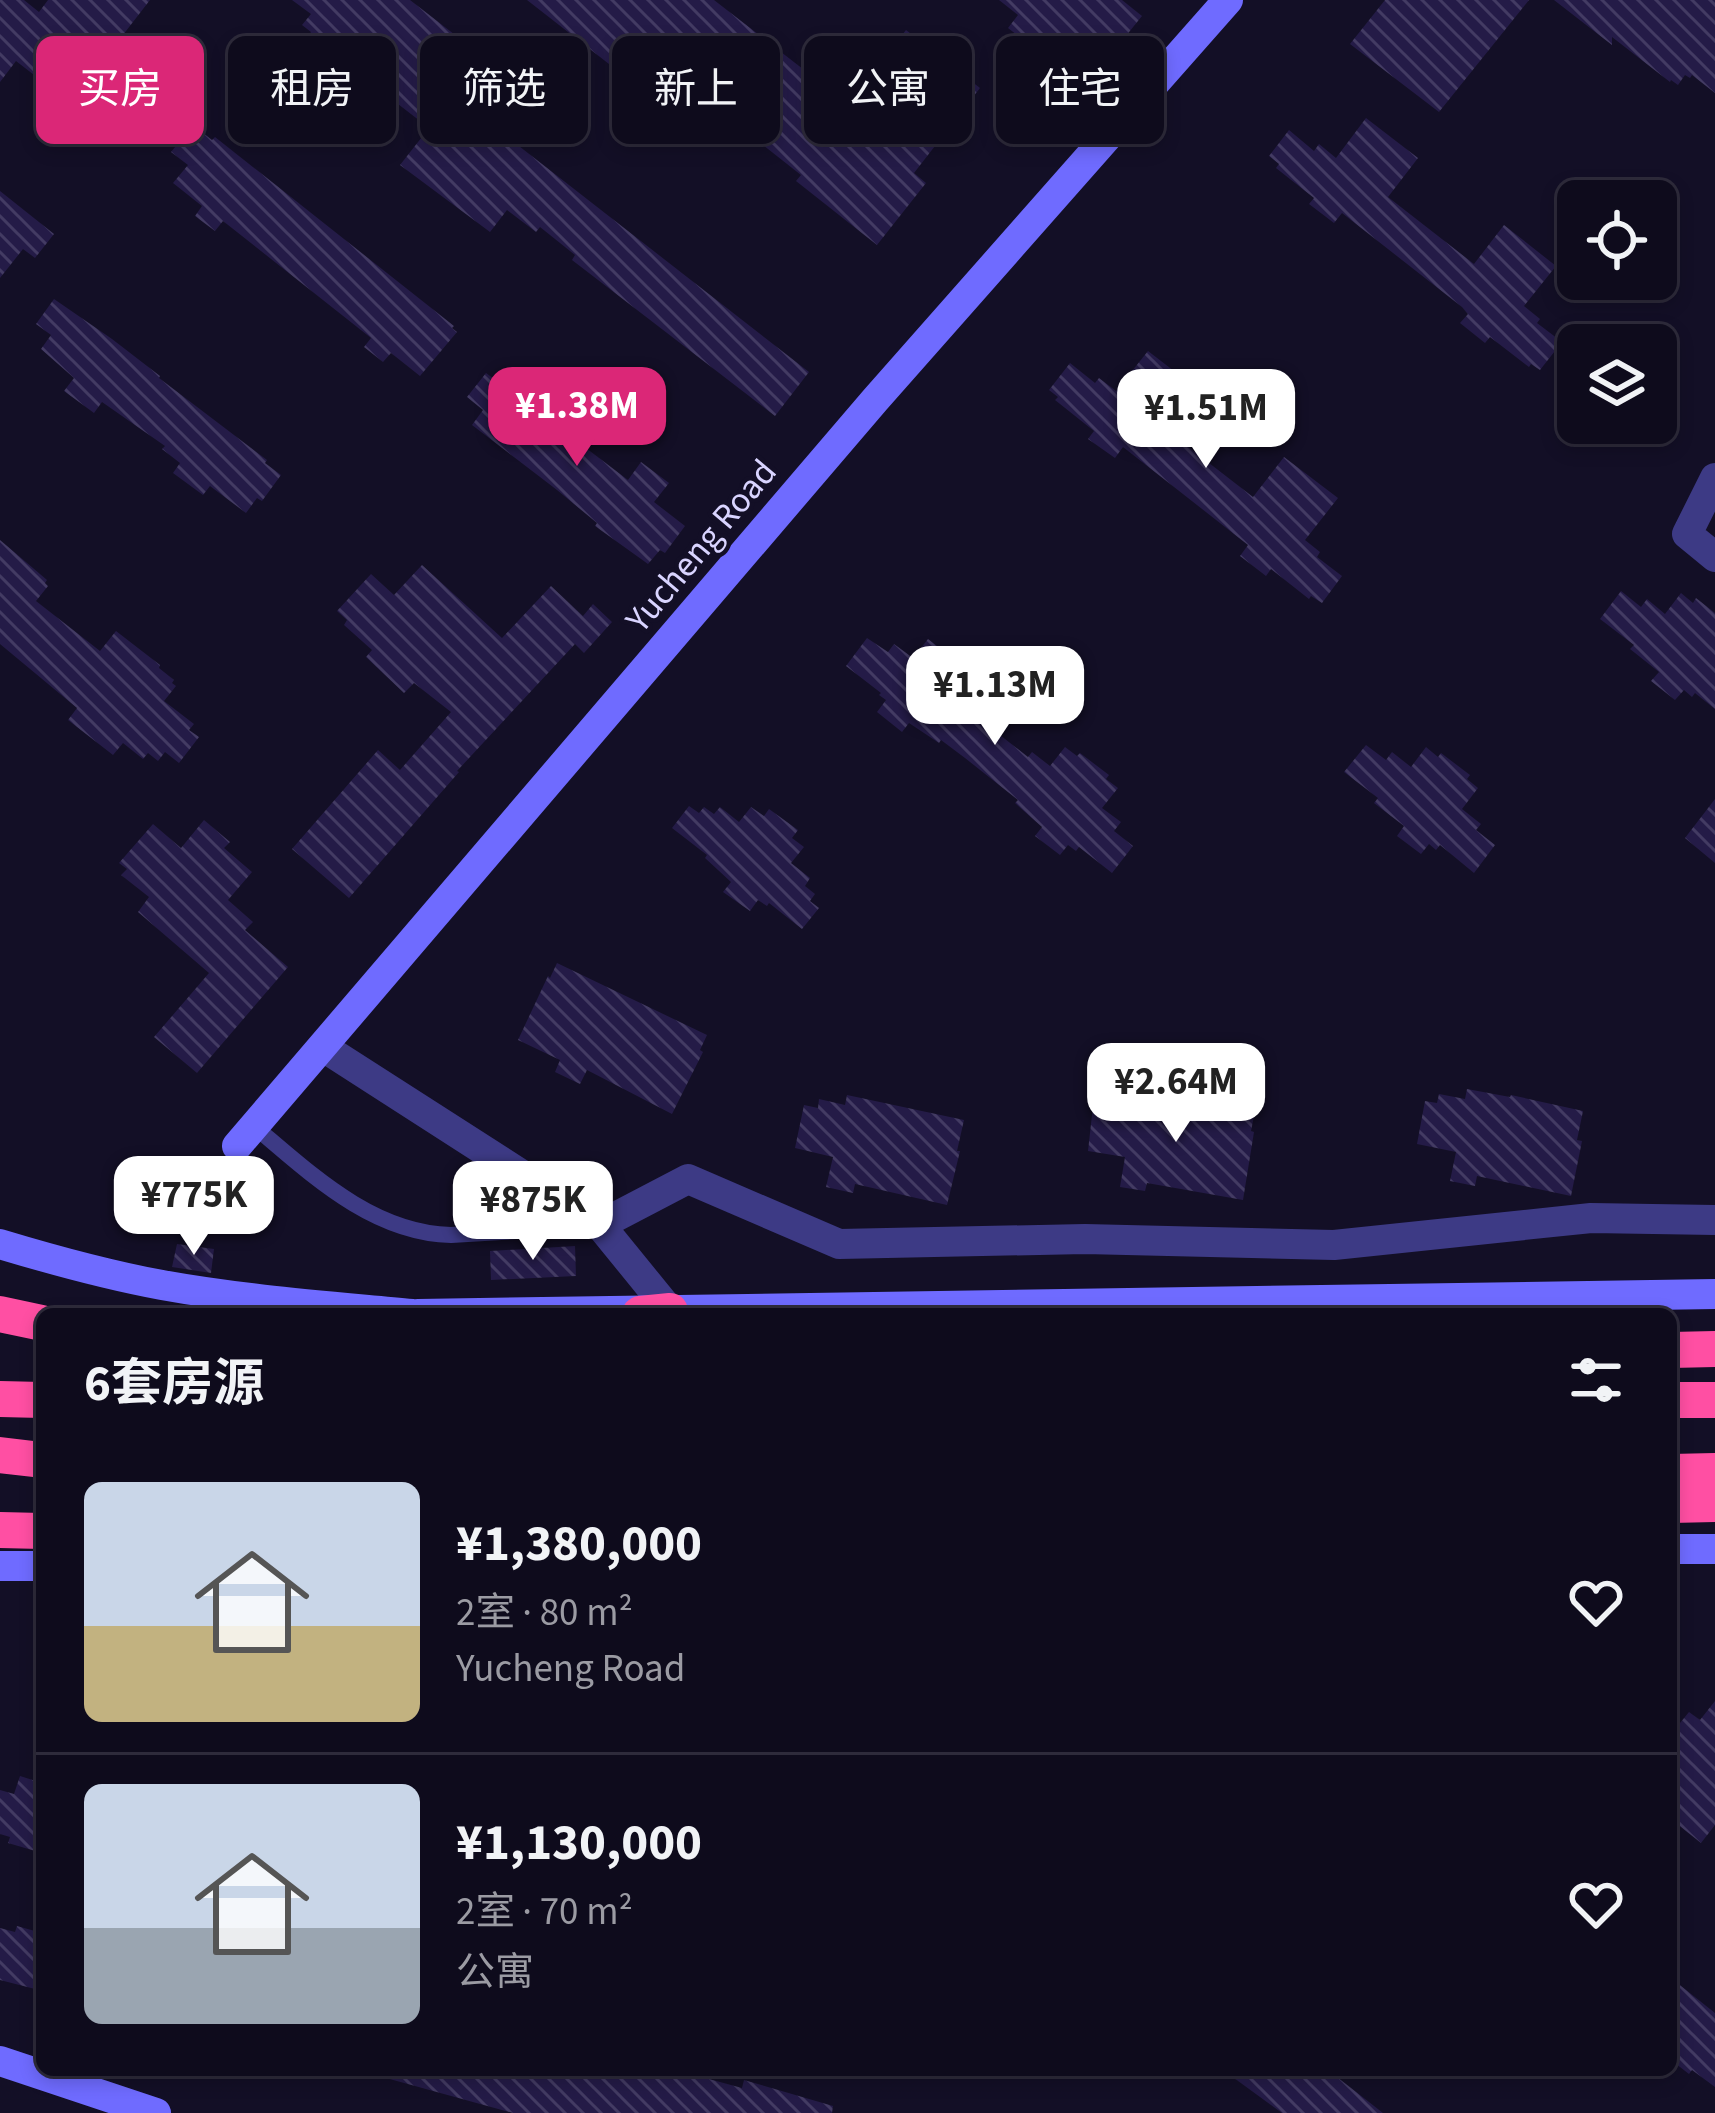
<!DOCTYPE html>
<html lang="zh">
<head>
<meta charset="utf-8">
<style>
	body { margin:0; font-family:"Source Sans 3","Noto Sans SC",sans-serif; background:#171425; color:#f1f3f6; height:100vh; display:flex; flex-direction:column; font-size:45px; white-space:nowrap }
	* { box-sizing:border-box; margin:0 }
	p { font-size:39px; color:#9b9ba3 }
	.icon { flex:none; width:66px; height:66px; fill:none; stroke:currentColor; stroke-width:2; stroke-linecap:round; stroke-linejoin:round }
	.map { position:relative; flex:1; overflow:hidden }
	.panel { position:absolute; left:36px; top:1308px; width:1641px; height:768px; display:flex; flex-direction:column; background:#0e0b1c; border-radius:18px; box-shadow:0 6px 18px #0003,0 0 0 3px #2e2b3b }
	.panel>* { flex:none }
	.top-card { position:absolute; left:36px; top:36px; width:1644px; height:108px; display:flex; gap:24px }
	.fabs { position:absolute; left:1557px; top:180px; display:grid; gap:24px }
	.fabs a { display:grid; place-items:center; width:120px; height:120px; border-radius:18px; background:#0e0b1c; box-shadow:0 6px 18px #0003,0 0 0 3px #2e2b3b; font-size:60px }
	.price { position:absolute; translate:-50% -102px; padding:0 27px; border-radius:24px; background:#fff; color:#222; font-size:39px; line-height:78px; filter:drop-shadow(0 3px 6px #0008) }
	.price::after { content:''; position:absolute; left:50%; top:72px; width:36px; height:27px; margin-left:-18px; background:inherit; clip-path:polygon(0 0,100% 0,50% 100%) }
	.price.active { background:#db2777; color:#fff }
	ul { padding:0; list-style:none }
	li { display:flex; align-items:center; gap:36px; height:300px; padding:0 48px }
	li+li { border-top:3px solid #2e2b3b }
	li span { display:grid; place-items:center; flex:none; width:336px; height:240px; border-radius:18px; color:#555 }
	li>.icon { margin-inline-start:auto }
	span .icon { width:144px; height:144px; fill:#fffc; stroke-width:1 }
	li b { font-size:51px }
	h2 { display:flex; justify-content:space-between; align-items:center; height:144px; padding:0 48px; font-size:51px }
	.pill { padding:0 42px; border-radius:18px; background:#0e0b1c; box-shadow:0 6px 18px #0003,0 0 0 3px #2e2b3b; font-size:42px; line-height:108px }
	.pill.active { background:#db2777; color:#fff }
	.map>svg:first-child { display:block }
	.building { fill:url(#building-back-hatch) }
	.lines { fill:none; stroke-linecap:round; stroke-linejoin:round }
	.lane { stroke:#3d3a85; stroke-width:16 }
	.street { stroke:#3d3a85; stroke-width:30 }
	.secondary { stroke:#6f6bff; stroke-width:30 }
	.highway { stroke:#ff4fa3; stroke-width:36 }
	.labels { text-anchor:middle; stroke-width:9; stroke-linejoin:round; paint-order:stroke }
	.street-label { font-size:36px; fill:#d9d4ff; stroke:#130f26 }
</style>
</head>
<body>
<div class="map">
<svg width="1715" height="2113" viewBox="0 0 1715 2113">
	<defs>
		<pattern id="building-back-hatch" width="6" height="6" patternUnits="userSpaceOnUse" patternTransform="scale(3)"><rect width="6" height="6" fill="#241b47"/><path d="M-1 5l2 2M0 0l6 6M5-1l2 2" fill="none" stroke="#433b63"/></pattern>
	</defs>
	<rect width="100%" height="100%" fill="#130f26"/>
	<!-- building -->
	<path class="building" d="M 0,0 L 24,0 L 39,12 L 48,0 L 150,0 L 102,62 L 130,83 L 106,113 L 100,109 L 91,119 L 16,61 L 0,82 Z
		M 292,0 L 410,0 L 459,38 L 429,76 L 809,372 L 775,416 L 572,260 L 575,255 L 540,227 L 536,232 L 507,210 L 490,232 L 400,165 L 429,128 L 309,35 L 311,32 L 302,25 L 311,14 Z
		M 527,0 L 714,0 L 848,104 L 906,30 L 980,88 L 914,173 L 926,183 L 877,245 L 796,181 L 801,175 L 744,130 L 739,136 L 673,85 L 659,103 Z
		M 999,0 L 1122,0 L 1142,16 L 1088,83 L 1043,48 L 1040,53 L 1008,28 L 1018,15 Z
		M 1385,0 L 1529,0 L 1439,112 L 1350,44 Z
		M 1554,0 L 1715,0 L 1715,93 L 1692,75 L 1690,78 L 1685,75 L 1678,85 L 1671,80 L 1670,82 L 1612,37 L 1612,45 Z
		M 1366,118 L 1418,158 L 1388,197 L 1474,264 L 1504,225 L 1556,266 L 1524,306 L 1540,319 L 1537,323 L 1562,342 L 1540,370 L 1531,364 L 1529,367 L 1490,337 L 1485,343 L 1460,323 L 1468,314 L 1462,307 L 1342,213 L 1334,223 L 1309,204 L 1314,198 L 1276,168 L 1279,164 L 1269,156 L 1289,130 L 1314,151 L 1319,144 L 1336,158 Z
		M 193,125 L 212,140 L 215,137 L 454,326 L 452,328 L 457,332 L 420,376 L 391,353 L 383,362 L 364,347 L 371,338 L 223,221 L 215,231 L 195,216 L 202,206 L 173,183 L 188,165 L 171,152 Z
		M 0,191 L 54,234 L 35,258 L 23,249 L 0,278 Z
		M 54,299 L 112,339 L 160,376 L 159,378 L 267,460 L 265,463 L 281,475 L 262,501 L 257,498 L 246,513 L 210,486 L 203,495 L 173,473 L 180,463 L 162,449 L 165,446 L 102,402 L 94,413 L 64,391 L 74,378 L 41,349 L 51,335 L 36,324 Z
		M 1148,351 L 1200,391 L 1169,432 L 1253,497 L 1284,457 L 1338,498 L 1305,540 L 1320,552 L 1317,557 L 1342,576 L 1322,603 L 1311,596 L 1309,599 L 1271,569 L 1266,576 L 1240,556 L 1248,545 L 1123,447 L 1115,458 L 1088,439 L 1094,431 L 1055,400 L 1058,397 L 1049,390 L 1070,363 L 1095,383 L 1099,378 L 1116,391 Z
		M 486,373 L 535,409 L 550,389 L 576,409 L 561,429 L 628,480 L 641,462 L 669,483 L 654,502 L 685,526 L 665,553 L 660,550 L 648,564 L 595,526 L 597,523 L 557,490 L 472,425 L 483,410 L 467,397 Z
		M 0,540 L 47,580 L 45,583 L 48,586 L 36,601 L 100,651 L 116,631 L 160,665 L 159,668 L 174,680 L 172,683 L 176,686 L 164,701 L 194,724 L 189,730 L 199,737 L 179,763 L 165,752 L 158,761 L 148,753 L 143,759 L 123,743 L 113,755 L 68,720 L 77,708 L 0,644 Z
		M 422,565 L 502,638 L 551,586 L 583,616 L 593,604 L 612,622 L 584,653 L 575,644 L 457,771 L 459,772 L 349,898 L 292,849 L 378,750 L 400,770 L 451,712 L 414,683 L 404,693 L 366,657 L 372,650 L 344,625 L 347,620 L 337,611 L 371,574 L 394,595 Z
		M 1621,591 L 1641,607 L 1647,599 L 1665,614 L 1681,593 L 1693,603 L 1696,598 L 1715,613 L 1715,709 L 1695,693 L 1692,697 L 1684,690 L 1675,700 L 1651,681 L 1659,672 L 1630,649 L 1634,645 L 1600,619 Z
		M 867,638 L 888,652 L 894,644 L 913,658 L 928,639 L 941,649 L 943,646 L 971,668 L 969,671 L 981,681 L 966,700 L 985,715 L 981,720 L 1028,757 L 1032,752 L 1050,766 L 1065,747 L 1077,756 L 1080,753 L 1109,775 L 1106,779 L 1118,788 L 1102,808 L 1121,822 L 1114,831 L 1133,846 L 1112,873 L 1079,847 L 1076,851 L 1068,845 L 1060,855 L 1035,836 L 1042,827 L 1015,803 L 1018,800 L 965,758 L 941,740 L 939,743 L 909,723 L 902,732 L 877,712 L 886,700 L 879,695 L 881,693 L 846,666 Z
		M 1366,745 L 1386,760 L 1392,752 L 1411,767 L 1426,747 L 1438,757 L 1441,753 L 1470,775 L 1467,779 L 1478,788 L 1462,809 L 1481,824 L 1476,830 L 1495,845 L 1474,873 L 1440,845 L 1436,850 L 1429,844 L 1421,854 L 1397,836 L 1404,826 L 1374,803 L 1378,798 L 1344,772 Z
		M 1715,799 L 1715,863 L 1685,838 Z
		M 689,806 L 699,813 L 704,807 L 714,814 L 720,807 L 739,822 L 751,807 L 764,816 L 769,809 L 798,830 L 792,838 L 804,847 L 791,863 L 810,878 L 805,886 L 815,894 L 810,901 L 819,908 L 802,929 L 769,903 L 767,906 L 758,900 L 750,911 L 723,892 L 731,882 L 705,858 L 707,855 L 672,828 Z
		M 204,820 L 230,842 L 224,848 L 252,872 L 228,900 L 253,922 L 245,930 L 288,967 L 197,1073 L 154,1037 L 209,973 L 138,912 L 149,897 L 121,875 L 127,869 L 119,863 L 153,824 L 181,848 Z
		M 557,963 L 707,1035 L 700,1050 L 703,1052 L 672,1114 L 587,1070 L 580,1084 L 555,1072 L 560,1060 L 518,1040 L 548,976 L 550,978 Z
		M 1467,1089 L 1510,1097 L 1511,1095 L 1583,1111 L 1577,1140 L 1582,1141 L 1571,1196 L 1477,1176 L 1475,1186 L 1450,1181 L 1456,1152 L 1417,1144 L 1425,1101 L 1437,1103 L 1439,1094 L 1465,1099 Z
		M 847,1095 L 964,1120 L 957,1151 L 960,1151 L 947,1205 L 855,1184 L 853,1193 L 826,1187 L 833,1157 L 795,1148 L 804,1105 L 818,1108 L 819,1099 L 845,1105 Z
		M 1138,1095 L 1254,1116 L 1251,1131 L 1254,1132 L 1243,1200 L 1147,1183 L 1145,1191 L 1120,1187 L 1125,1157 L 1088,1151 L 1093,1106 L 1109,1109 L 1110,1100 L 1136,1104 Z
		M 177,1244 L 214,1249 L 211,1273 L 172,1267 Z
		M 575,1246 L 576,1276 L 491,1280 L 490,1251 Z
		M 1715,1701 L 1715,1825 L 1701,1843 L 1671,1819 L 1671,1734 L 1689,1712 L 1700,1720 Z
		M 20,1776 L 42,1783 L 42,1853 L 8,1843 L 10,1837 L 0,1834 L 0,1790 L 14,1794 Z
		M 17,1926 L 42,1933 L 42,1964 L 35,1989 L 0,1980 L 0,1928 L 15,1932 Z
		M 1671,1978 L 1715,2013 L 1715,2087 L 1692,2070 L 1689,2074 L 1671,2060 Z
		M 387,2070 L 676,2070 L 742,2088 L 744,2080 L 833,2106 L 832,2113 L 513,2113 L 386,2078 Z
		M 1223,2070 L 1328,2070 L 1383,2113 L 1282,2113 Z"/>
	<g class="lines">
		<!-- lane -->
		<path class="lane" d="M 254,1126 C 311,1174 372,1233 451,1235 L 597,1226"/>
		<!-- street -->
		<path class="street" d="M 1715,478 L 1687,534 L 1715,557
			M 323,1047 L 600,1225 L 670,1311
			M 600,1225 L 688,1179 L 839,1244 L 1085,1239 L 1334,1245 L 1591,1218 L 1715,1220"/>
		<!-- secondary -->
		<path class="secondary" d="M 237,1146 L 875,400 L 1228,0
			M 0,1244 C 53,1260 108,1275 162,1285 C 245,1300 329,1306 412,1314
			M 418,1314 L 1715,1294
			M 1671,1549 L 1715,1549
			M 0,1566 L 42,1566
			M 0,2061 L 156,2113"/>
		<!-- highway -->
		<path class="highway" d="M 0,1314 L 42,1323
			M 640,1314 L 670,1311
			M 1671,1350 L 1715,1349
			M 0,1399 L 42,1400
			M 1671,1400 L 1715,1400
			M 0,1455 L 42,1460
			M 1671,1472 L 1715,1471
			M 1671,1505 L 1715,1504
			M 0,1530 L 42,1531"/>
	</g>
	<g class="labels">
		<!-- street labels -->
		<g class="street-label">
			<text transform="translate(700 545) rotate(-50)" y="13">Yucheng Road</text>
		</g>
	</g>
</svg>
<div class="fabs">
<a><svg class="icon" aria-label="locate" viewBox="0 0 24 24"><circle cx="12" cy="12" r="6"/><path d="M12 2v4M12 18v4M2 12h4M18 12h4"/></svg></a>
<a><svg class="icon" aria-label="layers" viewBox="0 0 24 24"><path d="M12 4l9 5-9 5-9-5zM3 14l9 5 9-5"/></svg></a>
</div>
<b class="price active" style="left:577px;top:469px">¥1.38M</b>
<b class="price" style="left:1206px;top:471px">¥1.51M</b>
<b class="price" style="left:995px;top:748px">¥1.13M</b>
<b class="price" style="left:1176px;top:1145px">¥2.64M</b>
<b class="price" style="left:194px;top:1258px">¥775K</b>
<b class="price" style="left:533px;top:1263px">¥875K</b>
<div class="top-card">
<a class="pill active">买房</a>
<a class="pill">租房</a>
<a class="pill">筛选</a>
<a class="pill">新上</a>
<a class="pill">公寓</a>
<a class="pill">住宅</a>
</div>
<section class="panel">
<h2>6套房源<svg class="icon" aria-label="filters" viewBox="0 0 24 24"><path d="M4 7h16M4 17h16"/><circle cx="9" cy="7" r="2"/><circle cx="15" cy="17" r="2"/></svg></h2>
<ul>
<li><span style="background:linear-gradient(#c9d6e8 60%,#c2b280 0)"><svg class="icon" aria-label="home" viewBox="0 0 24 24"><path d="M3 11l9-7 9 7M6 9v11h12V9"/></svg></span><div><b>¥1,380,000</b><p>2室 · 80 m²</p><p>Yucheng Road</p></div><svg class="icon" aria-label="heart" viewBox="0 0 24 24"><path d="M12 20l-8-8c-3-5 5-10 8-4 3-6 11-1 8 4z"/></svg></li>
<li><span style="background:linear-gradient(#c9d6e8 60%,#9aa5b1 0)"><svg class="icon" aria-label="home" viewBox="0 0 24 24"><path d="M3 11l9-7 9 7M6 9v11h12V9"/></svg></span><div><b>¥1,130,000</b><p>2室 · 70 m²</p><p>公寓</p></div><svg class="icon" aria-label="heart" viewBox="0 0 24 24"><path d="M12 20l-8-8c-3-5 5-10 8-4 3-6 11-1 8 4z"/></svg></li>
</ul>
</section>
</div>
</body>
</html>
